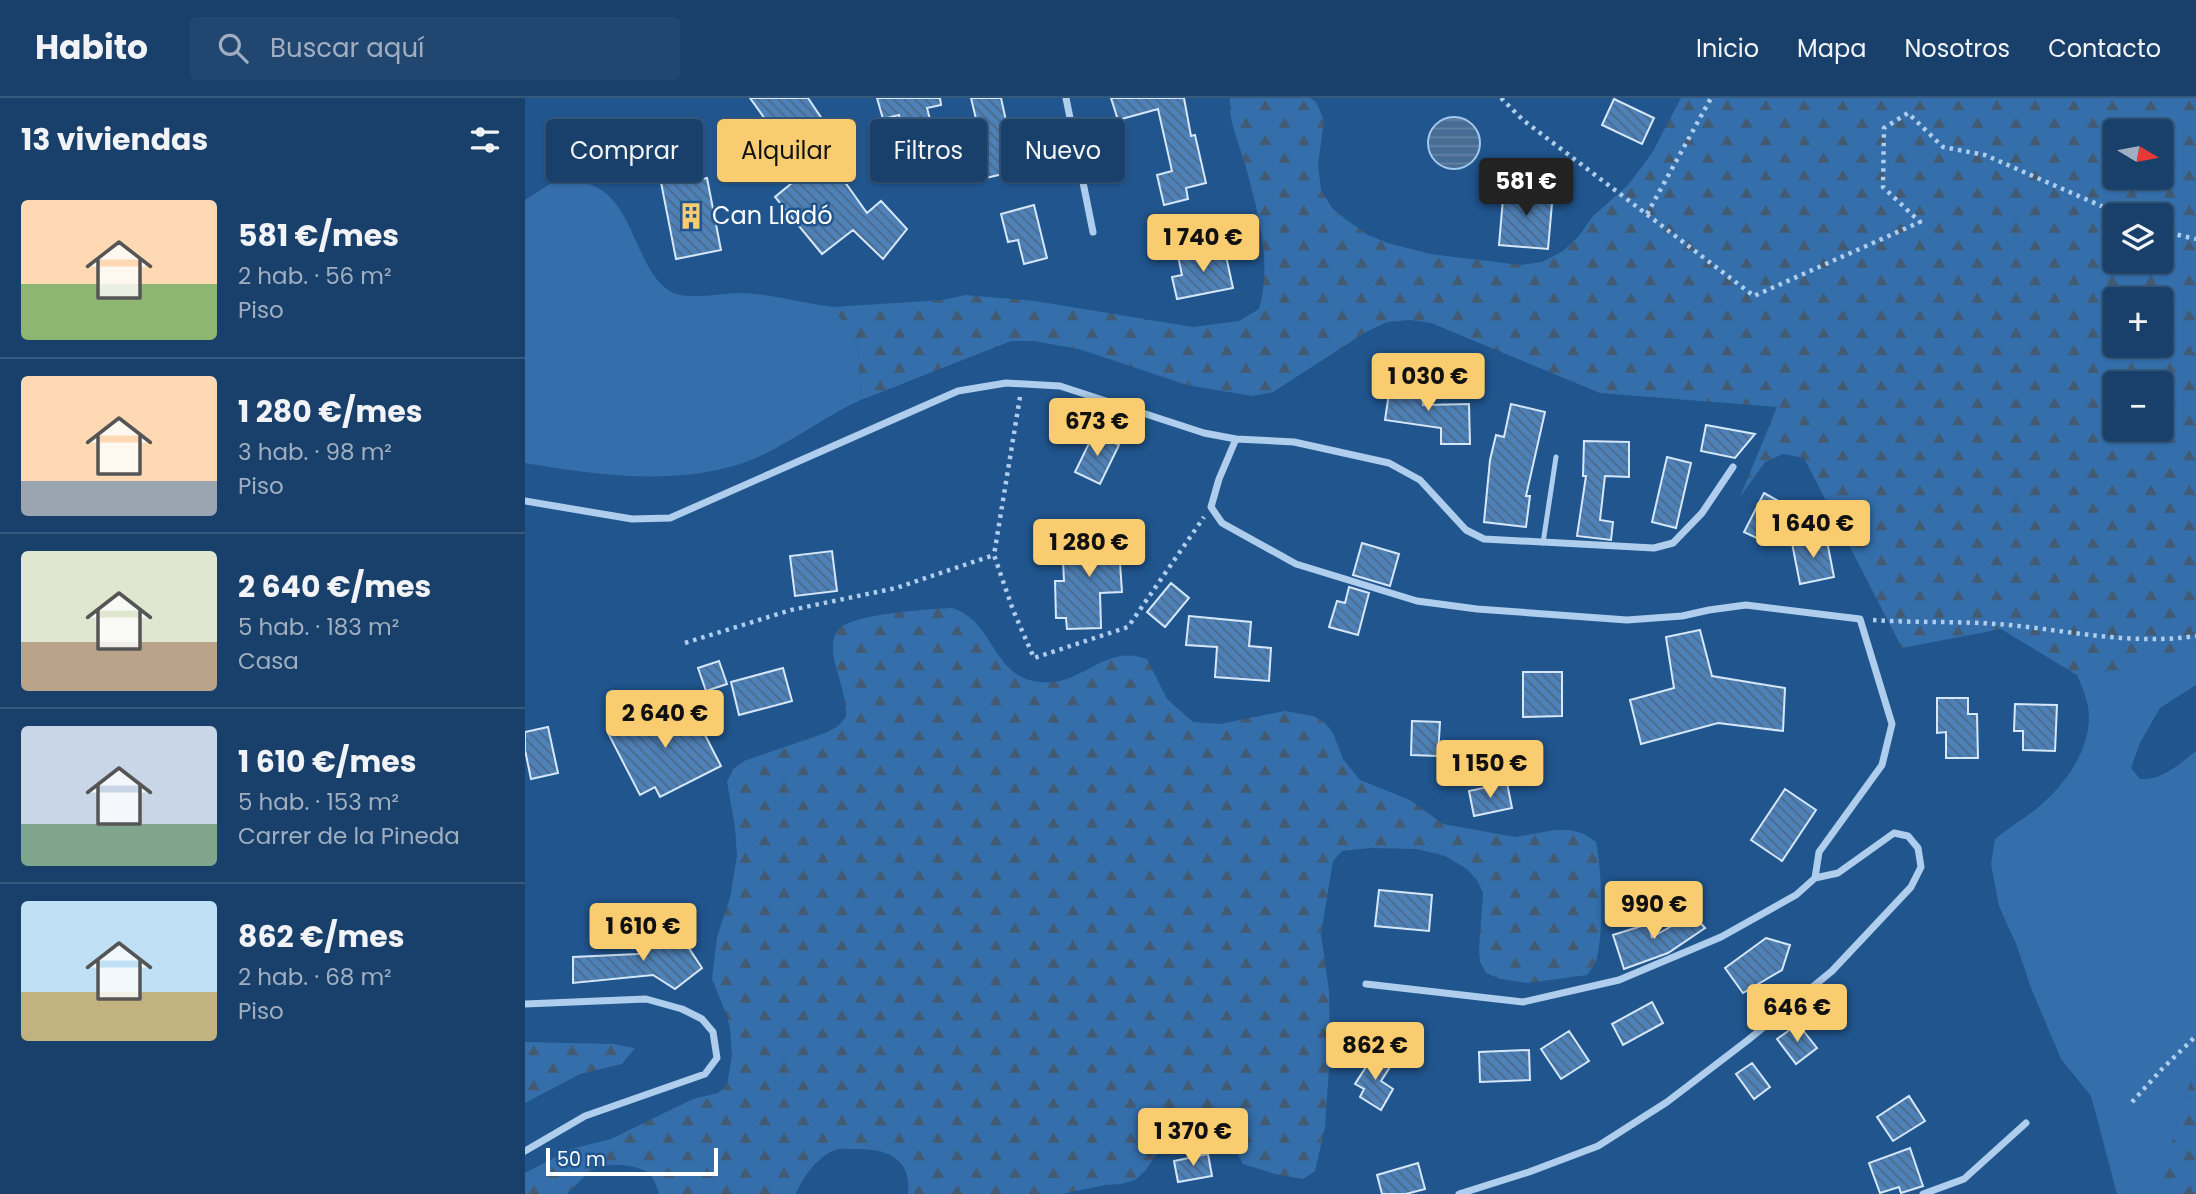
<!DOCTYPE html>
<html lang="es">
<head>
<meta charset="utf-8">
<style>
	body { margin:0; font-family:Poppins,sans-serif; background:#214770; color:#f1f3f6; height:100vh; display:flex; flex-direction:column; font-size:26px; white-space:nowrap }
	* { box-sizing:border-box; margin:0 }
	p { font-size:23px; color:#9fafc1 }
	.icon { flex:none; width:38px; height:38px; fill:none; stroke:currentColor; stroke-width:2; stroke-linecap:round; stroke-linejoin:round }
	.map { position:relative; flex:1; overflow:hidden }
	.details { display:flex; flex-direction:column; background:#18406a; width:525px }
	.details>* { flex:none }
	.guide { position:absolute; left:21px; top:21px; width:665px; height:63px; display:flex; gap:14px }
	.needle { width:46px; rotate:100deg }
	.fabs { position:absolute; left:1578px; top:21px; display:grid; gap:14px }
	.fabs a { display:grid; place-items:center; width:70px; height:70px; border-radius:7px; background:#18406a; box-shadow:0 2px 5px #0004,0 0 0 2px #36597e; font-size:35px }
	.scale { position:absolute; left:21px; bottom:18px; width:172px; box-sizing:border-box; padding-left:7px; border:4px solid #fff; border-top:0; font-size:19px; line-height:24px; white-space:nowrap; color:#fff; -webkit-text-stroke:5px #20558e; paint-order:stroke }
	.price { position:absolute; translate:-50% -60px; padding:0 16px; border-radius:7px; background:#f9cc70; color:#111; font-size:23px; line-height:46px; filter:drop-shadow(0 2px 4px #0008) }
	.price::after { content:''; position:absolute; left:50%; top:42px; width:21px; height:16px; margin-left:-10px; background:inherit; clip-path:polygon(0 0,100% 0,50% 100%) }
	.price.active { background:#222; color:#fff }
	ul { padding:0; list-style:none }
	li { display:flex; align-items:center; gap:21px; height:175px; padding:0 21px }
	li+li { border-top:2px solid #36597e }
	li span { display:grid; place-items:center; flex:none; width:196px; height:140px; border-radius:7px; color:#555 }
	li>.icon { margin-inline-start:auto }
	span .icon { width:84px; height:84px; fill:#fffc; stroke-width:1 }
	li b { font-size:30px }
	h2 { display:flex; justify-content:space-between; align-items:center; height:84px; padding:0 21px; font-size:30px }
	.tag { padding:0 24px; border-radius:7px; background:#18406a; box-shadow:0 2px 5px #0004,0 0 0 2px #36597e; font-size:24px; line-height:63px }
	.tag.active { background:#f9cc70; color:#111 }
	header { display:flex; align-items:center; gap:42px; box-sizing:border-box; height:98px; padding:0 35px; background:#18406a; border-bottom:2px solid #36597e }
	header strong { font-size:33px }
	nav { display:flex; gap:38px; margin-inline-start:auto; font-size:24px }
	.search { width:490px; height:63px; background:#214770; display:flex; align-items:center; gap:18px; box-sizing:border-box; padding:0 24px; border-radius:7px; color:#9fafc1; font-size:26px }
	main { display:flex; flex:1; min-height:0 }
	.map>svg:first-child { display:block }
	.green { fill:#346fac }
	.forest { fill:url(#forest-firs); fill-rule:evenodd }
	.water { fill:url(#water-rules); stroke:#a3c9ee; stroke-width:2 }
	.building { fill:url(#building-back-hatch); stroke:#d5e7f9; stroke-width:2 }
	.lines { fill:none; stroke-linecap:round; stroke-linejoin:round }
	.path { stroke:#afcdec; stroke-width:4.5; stroke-dasharray:3.5 5; stroke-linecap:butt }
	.lane { stroke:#afcdec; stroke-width:5 }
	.street { stroke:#afcdec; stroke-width:7 }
	.labels { text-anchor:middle; stroke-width:5; stroke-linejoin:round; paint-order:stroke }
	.poi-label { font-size:24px; fill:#fff; stroke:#20558e; text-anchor:start }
</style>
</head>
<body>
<header>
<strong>Habito</strong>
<div class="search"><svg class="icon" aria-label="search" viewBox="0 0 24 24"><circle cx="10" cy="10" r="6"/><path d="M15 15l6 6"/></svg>Buscar aquí</div>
<nav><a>Inicio</a><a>Mapa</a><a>Nosotros</a><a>Contacto</a></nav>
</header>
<main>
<section class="details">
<h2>13 viviendas<svg class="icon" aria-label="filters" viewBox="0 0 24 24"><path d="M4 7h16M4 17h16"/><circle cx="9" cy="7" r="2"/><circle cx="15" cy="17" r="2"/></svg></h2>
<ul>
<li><span style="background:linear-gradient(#ffd9b3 60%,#8fb573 0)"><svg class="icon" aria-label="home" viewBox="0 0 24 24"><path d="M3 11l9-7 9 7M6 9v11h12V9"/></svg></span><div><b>581 €/mes</b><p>2 hab. · 56 m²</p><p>Piso</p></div></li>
<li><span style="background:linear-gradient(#ffd9b3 75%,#9aa5b1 0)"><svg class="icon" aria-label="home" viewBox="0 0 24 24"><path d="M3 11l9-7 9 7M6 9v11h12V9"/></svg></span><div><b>1 280 €/mes</b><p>3 hab. · 98 m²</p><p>Piso</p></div></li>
<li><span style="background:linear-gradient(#dfe7d0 65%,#b9a48a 0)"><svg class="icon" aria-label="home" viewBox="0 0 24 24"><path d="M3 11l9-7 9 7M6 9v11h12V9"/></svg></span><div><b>2 640 €/mes</b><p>5 hab. · 183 m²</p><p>Casa</p></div></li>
<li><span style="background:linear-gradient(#c9d6e8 70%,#7fa58c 0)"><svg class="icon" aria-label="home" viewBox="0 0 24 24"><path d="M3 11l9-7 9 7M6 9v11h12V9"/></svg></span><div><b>1 610 €/mes</b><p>5 hab. · 153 m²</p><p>Carrer de la Pineda</p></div></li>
<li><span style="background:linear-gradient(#bfe0f5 65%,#c2b280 0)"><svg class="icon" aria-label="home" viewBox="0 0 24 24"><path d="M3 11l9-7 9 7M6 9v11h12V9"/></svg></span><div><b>862 €/mes</b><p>2 hab. · 68 m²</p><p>Piso</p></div></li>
</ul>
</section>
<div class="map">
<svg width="1671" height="1096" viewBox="0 0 1671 1096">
	<defs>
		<pattern id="forest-firs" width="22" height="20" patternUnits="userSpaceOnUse" patternTransform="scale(1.75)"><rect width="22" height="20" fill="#346fac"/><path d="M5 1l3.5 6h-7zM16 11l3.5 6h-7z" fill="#425a72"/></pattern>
		<pattern id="water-rules" width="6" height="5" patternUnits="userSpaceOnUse" patternTransform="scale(1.75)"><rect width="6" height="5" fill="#486d95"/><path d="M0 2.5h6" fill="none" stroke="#6383a5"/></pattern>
		<pattern id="building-back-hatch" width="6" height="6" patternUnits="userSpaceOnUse" patternTransform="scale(1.75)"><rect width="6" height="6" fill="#4d81b8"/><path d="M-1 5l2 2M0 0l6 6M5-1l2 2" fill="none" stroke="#4d6987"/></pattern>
	</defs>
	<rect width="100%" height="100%" fill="#20558e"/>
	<!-- green -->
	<path class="green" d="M 48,83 C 54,84 63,85 69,88 C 109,106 110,168 143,192 C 158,203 193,196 212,195 C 243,195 276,205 308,209 L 333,246 L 336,302 C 297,319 257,352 218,365 C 149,388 70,377 0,365 L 0,102 L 25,86 Z
		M 1671,547 L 1671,587 L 1635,610 L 1615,645 L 1606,670 L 1615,681 C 1638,682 1653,667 1671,653 L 1671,968 L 1652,1024 L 1635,1096 L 1592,1096 L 1566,998 L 1536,961 L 1506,890 L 1492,848 L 1474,808 L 1466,766 L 1470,741 C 1483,730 1497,722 1510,712 C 1537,690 1563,657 1564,620 C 1564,605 1558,591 1552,577 L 1593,572 Z"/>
	<!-- forest -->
	<path class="forest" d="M 705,0 L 785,0 L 791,4 L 799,22 L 793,67 L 796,92 L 807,110 L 823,123 L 843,137 L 863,145 L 905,156 L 996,167 L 1017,164 L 1038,153 L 1054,138 L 1068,118 L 1103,87 L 1127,55 L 1156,0 L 1671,0 L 1671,547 L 1593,572 L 1552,577 L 1476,531 L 1377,550 L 1279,360 L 1258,356 L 1240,364 L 1215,399 L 1252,309 L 1075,295 L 906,225 L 885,222 L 862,224 L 841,234 L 748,294 L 727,298 L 662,287 L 554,251 L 508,243 L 486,243 L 336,302 L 333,246 L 308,209 L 418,202 L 440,197 L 510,203 L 668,229 L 714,223 L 734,211 C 747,165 734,119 722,73 C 716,49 703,26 705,0 ZM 1636,33 L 1636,79 L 1591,79 L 1591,33 ZM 1636,117 L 1636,163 L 1591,163 L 1591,117 ZM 1591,201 L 1636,201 L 1636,247 L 1591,247 ZM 1591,285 L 1636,285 L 1636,331 L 1591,331 Z
		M 427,510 C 466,521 467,571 504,582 C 555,596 575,544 622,561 L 642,601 L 668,624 L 695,626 L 760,613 L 788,618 L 799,624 L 808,635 L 818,661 L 835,682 L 885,702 L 918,726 L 990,739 L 1030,732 L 1045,732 L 1059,736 L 1071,744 C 1077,772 1079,836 1071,863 C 1069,868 1065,873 1062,877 L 1002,885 L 975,881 L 961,875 L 955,864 L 954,851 L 958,795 L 952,782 L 942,771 L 920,758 L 892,751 L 845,750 L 817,753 L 808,763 L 796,836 L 804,893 L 805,955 L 800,1029 L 790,1073 L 778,1081 L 750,1076 L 718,1066 C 701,1030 682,1028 645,1037 L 620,1073 L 610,1082 L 596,1086 L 580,1087 L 537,1096 L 383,1096 C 387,1061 363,1051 332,1051 C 325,1051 316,1050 310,1052 C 293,1058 277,1080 271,1096 L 134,1096 C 131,1087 129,1077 120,1073 C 107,1066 79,1064 66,1073 C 58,1078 50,1089 42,1096 L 0,1096 L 0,1075 L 46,1051 L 86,1041 L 168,1001 L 193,995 L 202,987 L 207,958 L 205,931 L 202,918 L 187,881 L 192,839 L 205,800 L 212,758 L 210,729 L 202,684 L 208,671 L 219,663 L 300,635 L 312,629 L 321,619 C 322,593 308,571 308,550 C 308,542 309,536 315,530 C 330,516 405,511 427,510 Z
		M 0,944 L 88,946 L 110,950 L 97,966 L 55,976 L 0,1005 Z
		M 1671,968 L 1671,1096 L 1635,1096 L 1652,1024 Z"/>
	<!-- water -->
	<path class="water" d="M903 45a26 26 0 1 1 52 0a26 26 0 1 1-52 0Z"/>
	<!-- building -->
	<path class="building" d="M 225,0 L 283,0 L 308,37 L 295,49 L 342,115 L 356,103 L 382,131 L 358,161 L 328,132 L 297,156 L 250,99 L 279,75 Z
		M 352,0 L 415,0 L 416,7 L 402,10 L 406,25 L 378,32 L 374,17 L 358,21 Z
		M 446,0 L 476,0 L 492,73 L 456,81 L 449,52 L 458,50 Z
		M 586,0 L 659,0 L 666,38 L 670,37 L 681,85 L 661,90 L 663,101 L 639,107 L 632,77 L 647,73 L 633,11 L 593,22 Z
		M 1089,1 L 1129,20 L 1117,46 L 1077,27 Z
		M 158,64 L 162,84 L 182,80 L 196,152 L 151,161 L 133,69 Z
		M 979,89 L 1028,94 L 1023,151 L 974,147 Z
		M 509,107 L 522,160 L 499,166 L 493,142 L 483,144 L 476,116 Z
		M 699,149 L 708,190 L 652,201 L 647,179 L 657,177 L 653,158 Z
		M 866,282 L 901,287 L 898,307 L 944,306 L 945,346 L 916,346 L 916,330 L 860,322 Z
		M 986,306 L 1020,314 L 1001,398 L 1005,398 L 1001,429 L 959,424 L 965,362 L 971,337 L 979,339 Z
		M 1181,327 L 1230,336 L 1210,360 L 1176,353 Z
		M 569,335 L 594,347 L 575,386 L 550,374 Z
		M 1059,343 L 1104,344 L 1104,379 L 1080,378 L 1075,422 L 1088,424 L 1086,442 L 1052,438 L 1061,378 L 1058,378 Z
		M 1142,359 L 1166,365 L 1151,430 L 1127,424 Z
		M 1239,395 L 1259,406 L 1240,444 L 1219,434 Z
		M 1301,438 L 1309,479 L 1275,486 L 1267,445 Z
		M 605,439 L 606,465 L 595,465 L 597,494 L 575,495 L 576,530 L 542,531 L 541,520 L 531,520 L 530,483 L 539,483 L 537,443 Z
		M 837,445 L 874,456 L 865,488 L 828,477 Z
		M 307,453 L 312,493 L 270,498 L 265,458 Z
		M 646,485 L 664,500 L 640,529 L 622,514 Z
		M 824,489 L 844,495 L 833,537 L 804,529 L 812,503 L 820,505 Z
		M 664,518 L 726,524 L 724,548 L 746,550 L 744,583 L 690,579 L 692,549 L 661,547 Z
		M 1175,532 L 1187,578 L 1260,590 L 1258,633 L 1193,625 L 1116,646 L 1105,602 L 1149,590 L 1141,539 Z
		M 194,563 L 202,586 L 181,593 L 173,570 Z
		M 258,570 L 267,603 L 214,617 L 206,584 Z
		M 998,574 L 1037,574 L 1037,618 L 998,619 Z
		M 1412,600 L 1443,600 L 1443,616 L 1452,616 L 1453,660 L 1421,660 L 1421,634 L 1412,635 Z
		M 163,604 L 196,668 L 135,699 L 130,689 L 115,697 L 83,635 L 123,614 L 128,623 Z
		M 1490,606 L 1532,607 L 1530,653 L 1498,652 L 1498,633 L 1489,633 Z
		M 887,623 L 915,624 L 913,658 L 886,657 Z
		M 23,629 L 33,675 L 6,681 L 0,652 L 0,634 Z
		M 982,685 L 987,710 L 949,718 L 944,693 Z
		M 1260,691 L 1291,712 L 1257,763 L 1226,742 Z
		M 854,792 L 907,797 L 904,833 L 850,828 Z
		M 1168,816 L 1180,830 L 1143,855 L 1099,871 L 1088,837 L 1123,826 L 1127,839 Z
		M 150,829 L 177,870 L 150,891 L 128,877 L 48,885 L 48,859 L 113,856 Z
		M 1241,840 L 1265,847 L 1257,872 L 1218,895 L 1200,870 Z
		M 1127,904 L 1138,925 L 1098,947 L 1087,926 Z
		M 1273,926 L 1292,950 L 1271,966 L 1252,941 Z
		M 1044,933 L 1064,963 L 1036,981 L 1016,951 Z
		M 1004,952 L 1005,982 L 955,984 L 954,954 Z
		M 850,955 L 867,966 L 856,983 L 868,991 L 856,1012 L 835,999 L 839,991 L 830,986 Z
		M 1227,965 L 1245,989 L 1229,1001 L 1211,976 Z
		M 1384,998 L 1400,1023 L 1368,1043 L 1352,1019 Z
		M 1385,1050 L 1398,1088 L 1376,1095 L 1374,1089 L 1355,1095 L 1344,1065 Z
		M 683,1056 L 687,1078 L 653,1084 L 649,1063 Z
		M 893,1065 L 900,1091 L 881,1096 L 857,1096 L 852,1077 Z"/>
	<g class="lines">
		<!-- path -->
		<path class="path" d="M 976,0 L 998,22 L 1229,198 L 1395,124 L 1358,89 L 1359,30 L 1383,15 L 1418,49 L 1460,57 L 1597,117
			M 1122,116 L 1186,0
			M 1636,133 L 1671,141
			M 495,299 L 469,457 L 488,512 L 509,560 L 603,529 L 679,419
			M 1348,522 C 1389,525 1431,523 1472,526 C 1538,531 1605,548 1671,538
			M 160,545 L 266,512 L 371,490 L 469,457
			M 1607,1004 L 1637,971 L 1671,938"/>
		<!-- lane -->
		<path class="lane" d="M 1018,445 L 1031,359"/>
		<!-- street -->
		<path class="street" d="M 541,0 L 568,134
			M 711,341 L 694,381 L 686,409 L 697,425 L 771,466 L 892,503 L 952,511 L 1102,522 L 1157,518 L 1184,512 L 1221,507 L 1335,521 L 1367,626 L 1357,667 L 1294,754 L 1290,780
			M 0,403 L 107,421 L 145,420 L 433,293 L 481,285 L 535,288 L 679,335 L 711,341 L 769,344 L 864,365 L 895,382 L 941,432 L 959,441 L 1129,450 L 1148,445 L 1177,415 L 1208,369
			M 841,886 L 998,904 L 1094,882 L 1196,839 L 1271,797 L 1290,780
			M 0,906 L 121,901 L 157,911 L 177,921 L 188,934 L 192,960 L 180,976 L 60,1018 L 0,1053
			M 934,1096 L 1004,1074 L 1073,1048 L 1142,1004 L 1223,942 L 1307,873 L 1386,789 L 1396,769 L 1393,750 L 1383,738 L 1369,735 L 1313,775 L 1290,780
			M 1398,1096 L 1439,1081 L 1501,1025"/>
	</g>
	<!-- icons -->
	<defs>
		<symbol id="building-bare" viewBox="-9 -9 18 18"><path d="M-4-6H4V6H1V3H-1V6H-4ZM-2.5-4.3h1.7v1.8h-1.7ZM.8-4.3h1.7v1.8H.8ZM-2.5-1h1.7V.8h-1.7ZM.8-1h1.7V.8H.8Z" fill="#f9cc70" stroke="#20558e" stroke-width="2.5" paint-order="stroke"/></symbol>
	</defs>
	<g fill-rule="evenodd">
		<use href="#building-bare" x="147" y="99" width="38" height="38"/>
	</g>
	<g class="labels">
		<!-- poi labels -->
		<g class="poi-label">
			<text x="187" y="126">Can Lladó</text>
		</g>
	</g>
</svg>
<div class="fabs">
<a><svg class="needle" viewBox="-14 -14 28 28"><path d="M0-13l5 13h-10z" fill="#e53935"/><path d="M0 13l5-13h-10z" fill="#9fafc1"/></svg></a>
<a><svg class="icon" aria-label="layers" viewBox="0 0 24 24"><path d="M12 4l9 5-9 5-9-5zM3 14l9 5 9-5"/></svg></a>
<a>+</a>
<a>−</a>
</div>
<div class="scale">50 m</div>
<b class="price active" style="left:1001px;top:120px">581 €</b>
<b class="price" style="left:678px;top:176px">1 740 €</b>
<b class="price" style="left:903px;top:315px">1 030 €</b>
<b class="price" style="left:572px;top:360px">673 €</b>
<b class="price" style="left:1288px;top:462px">1 640 €</b>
<b class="price" style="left:564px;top:481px">1 280 €</b>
<b class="price" style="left:140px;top:652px">2 640 €</b>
<b class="price" style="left:965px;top:702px">1 150 €</b>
<b class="price" style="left:1129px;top:843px">990 €</b>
<b class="price" style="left:118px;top:865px">1 610 €</b>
<b class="price" style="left:1272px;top:946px">646 €</b>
<b class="price" style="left:850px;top:984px">862 €</b>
<b class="price" style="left:668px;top:1070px">1 370 €</b>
<div class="guide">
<a class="tag">Comprar</a>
<a class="tag active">Alquilar</a>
<a class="tag">Filtros</a>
<a class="tag">Nuevo</a>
</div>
</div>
</main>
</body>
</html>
